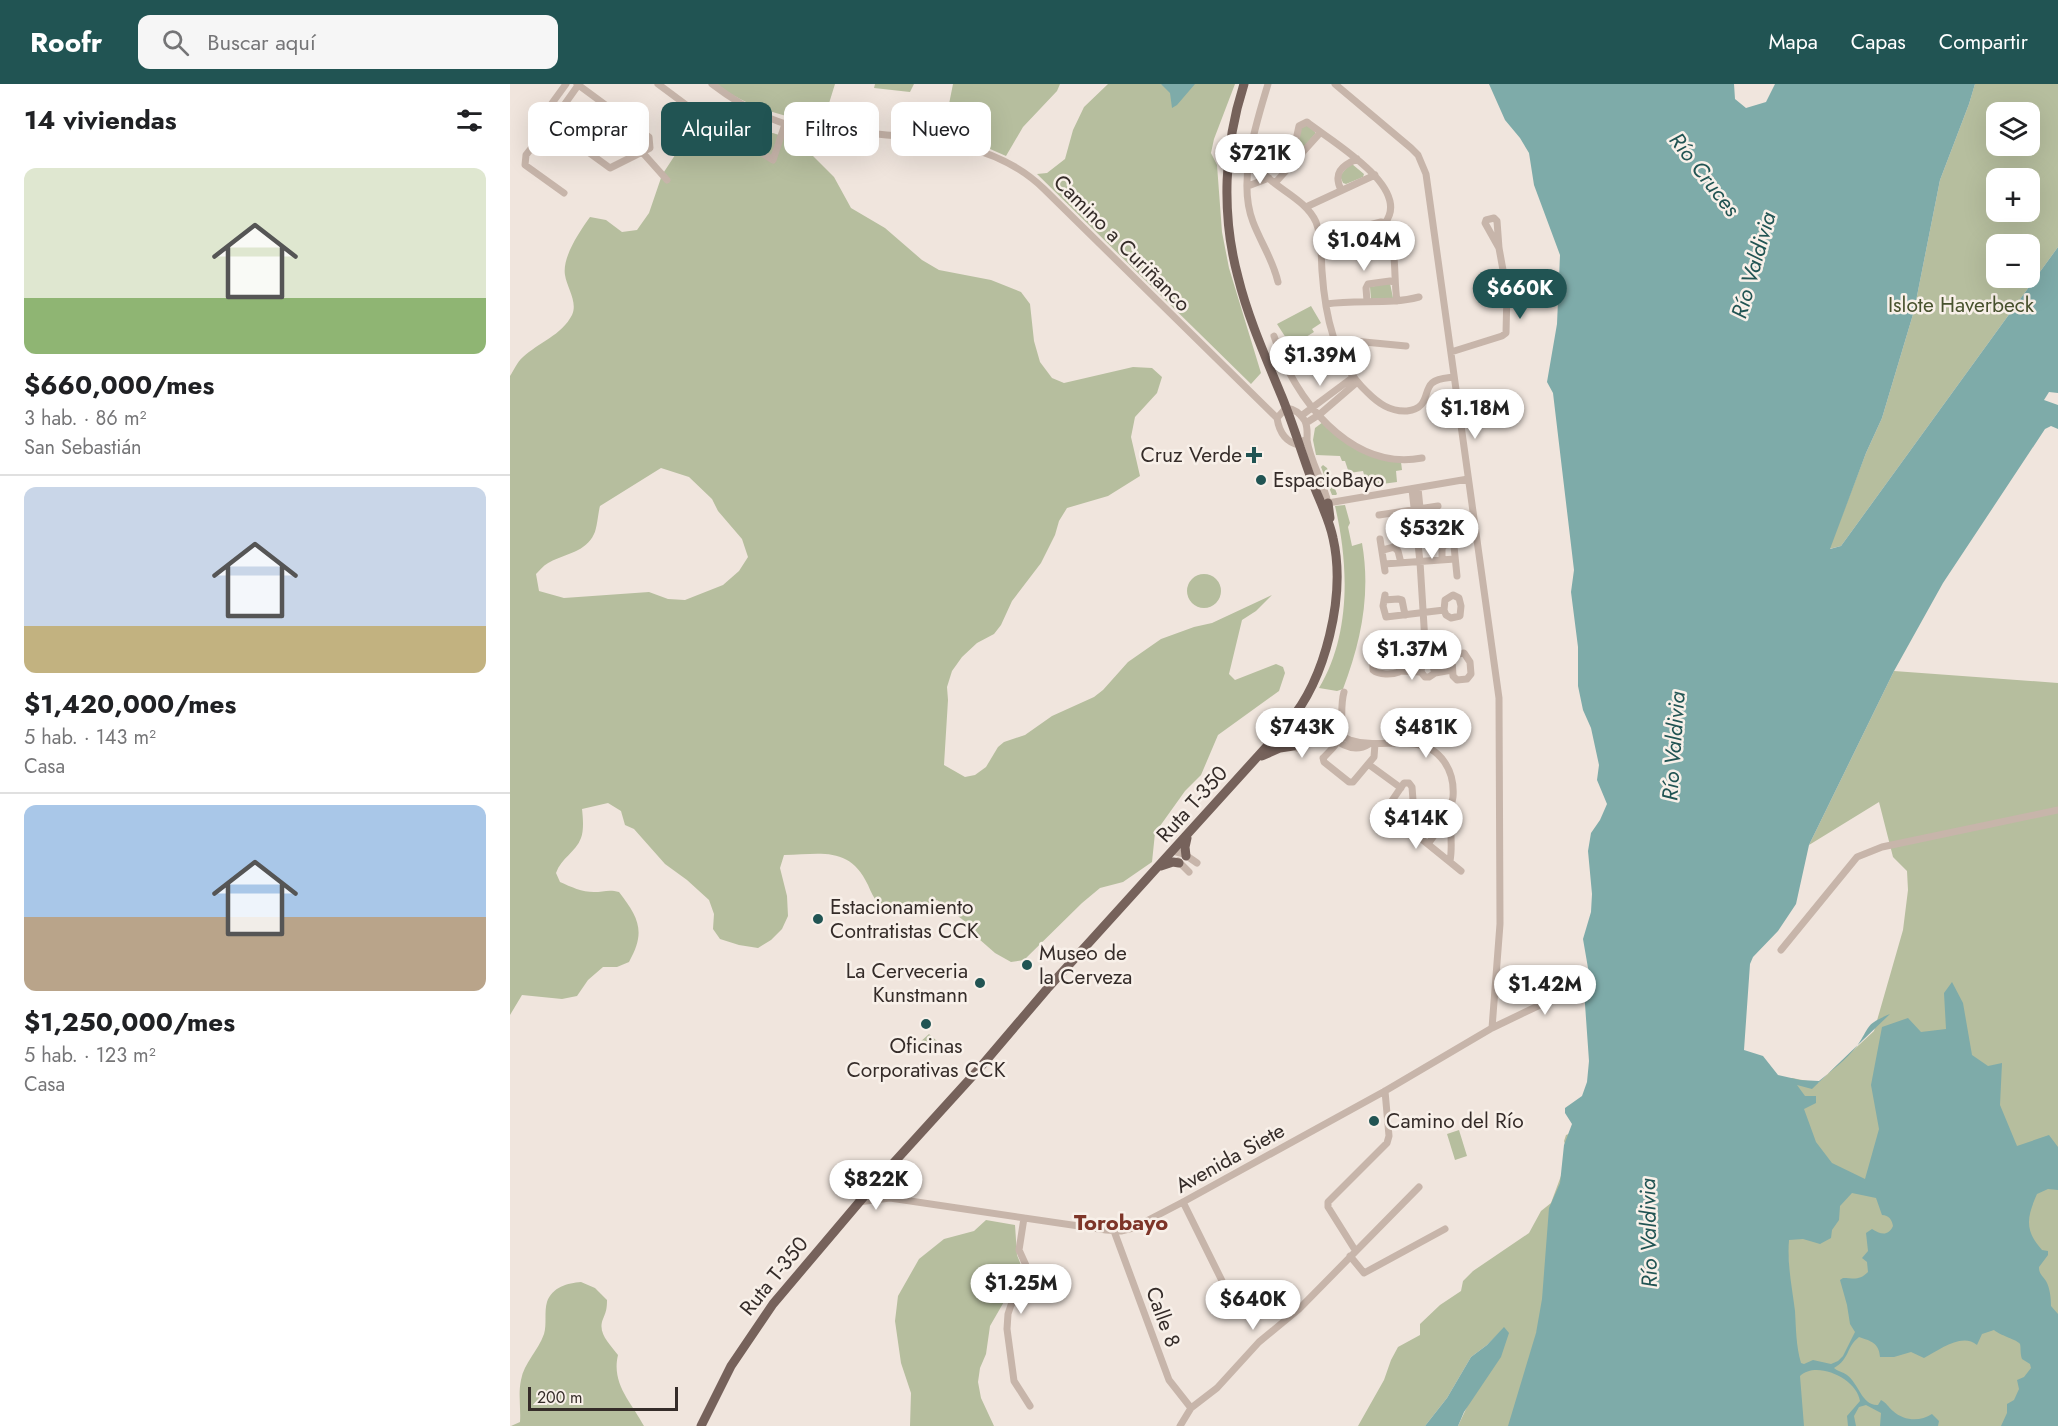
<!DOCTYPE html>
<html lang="es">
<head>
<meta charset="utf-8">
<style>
	body { margin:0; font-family:Jost,sans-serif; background:#f6f6f6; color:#202124; height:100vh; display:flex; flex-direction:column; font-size:22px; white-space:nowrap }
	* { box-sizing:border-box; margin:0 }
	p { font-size:20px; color:#757577 }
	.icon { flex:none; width:33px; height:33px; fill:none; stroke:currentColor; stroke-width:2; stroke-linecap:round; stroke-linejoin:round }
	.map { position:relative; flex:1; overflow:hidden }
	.panel { display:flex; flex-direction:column; background:#fff; width:510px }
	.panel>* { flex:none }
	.guide { position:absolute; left:18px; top:18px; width:570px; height:54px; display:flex; gap:12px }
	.fabs { position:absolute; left:1476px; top:18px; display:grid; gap:12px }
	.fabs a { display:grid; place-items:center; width:54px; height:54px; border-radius:12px; background:#fff; box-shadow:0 6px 24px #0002; font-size:30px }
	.scale { position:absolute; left:18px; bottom:15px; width:150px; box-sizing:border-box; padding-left:6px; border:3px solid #352c29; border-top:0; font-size:16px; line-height:21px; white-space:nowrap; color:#352c29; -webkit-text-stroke:4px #f8f0e9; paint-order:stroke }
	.price { position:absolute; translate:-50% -51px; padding:0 14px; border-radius:21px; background:#fff; color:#222; font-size:20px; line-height:39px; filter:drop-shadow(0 2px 3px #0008) }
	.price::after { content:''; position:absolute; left:50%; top:36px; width:18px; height:14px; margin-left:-9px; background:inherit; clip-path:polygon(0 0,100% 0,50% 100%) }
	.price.current { background:#215453; color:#fff }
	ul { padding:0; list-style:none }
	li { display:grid; align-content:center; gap:12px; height:318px; padding:0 24px }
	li+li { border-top:2px solid #e0e0e0 }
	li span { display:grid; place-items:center; height:186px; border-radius:12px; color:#555 }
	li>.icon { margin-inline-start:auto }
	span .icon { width:108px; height:108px; fill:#fffc; stroke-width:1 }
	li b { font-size:26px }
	h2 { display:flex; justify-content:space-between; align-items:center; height:72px; padding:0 24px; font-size:26px }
	.tag { padding:0 21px; border-radius:12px; background:#fff; box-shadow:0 6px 24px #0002; font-size:21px; line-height:54px }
	.tag.current { background:#215453; color:#fff }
	header { display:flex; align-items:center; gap:36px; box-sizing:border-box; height:84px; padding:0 30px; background:#215453; color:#fff }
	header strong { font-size:28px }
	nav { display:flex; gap:33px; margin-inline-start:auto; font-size:21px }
	.search { width:420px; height:54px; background:#f6f6f6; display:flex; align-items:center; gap:15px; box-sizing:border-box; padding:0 21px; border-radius:12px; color:#757577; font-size:22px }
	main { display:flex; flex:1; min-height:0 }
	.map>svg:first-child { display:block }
	.green { fill:#b6be9e; fill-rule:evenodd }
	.water { fill:#7eaba9; fill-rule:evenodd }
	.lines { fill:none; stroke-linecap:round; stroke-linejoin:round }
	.minor { stroke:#c7b5aa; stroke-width:7 }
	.major { stroke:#76625b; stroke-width:9 }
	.poi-dot { fill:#215453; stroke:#f8f0e9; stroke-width:2 }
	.labels { text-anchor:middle; stroke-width:5; stroke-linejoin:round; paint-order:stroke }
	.street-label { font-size:21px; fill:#352c29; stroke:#f8f0e9 }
	.park-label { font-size:21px; fill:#48522e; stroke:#f8f0e9 }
	.poi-label { font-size:21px; fill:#352c29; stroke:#f8f0e9; text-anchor:start }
	.water-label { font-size:22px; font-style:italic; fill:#215453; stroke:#f8f0e9 }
	.neighbourhood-label { font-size:22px; font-weight:bold; fill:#7e3528; stroke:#f8f0e9 }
</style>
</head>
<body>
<header>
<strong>Roofr</strong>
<div class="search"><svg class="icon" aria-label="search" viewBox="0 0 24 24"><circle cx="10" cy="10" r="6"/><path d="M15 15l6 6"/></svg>Buscar aquí</div>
<nav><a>Mapa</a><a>Capas</a><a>Compartir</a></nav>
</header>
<main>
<section class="panel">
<h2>14 viviendas<svg class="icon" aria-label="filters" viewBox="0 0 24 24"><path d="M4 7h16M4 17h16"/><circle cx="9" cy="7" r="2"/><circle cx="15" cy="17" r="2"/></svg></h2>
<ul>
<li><span style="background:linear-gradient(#dfe7d0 70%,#8fb573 0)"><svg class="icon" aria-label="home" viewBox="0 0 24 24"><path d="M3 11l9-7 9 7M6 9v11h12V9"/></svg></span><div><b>$660,000/mes</b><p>3 hab. · 86 m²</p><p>San Sebastián</p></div></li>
<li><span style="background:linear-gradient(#c9d6e8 75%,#c2b280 0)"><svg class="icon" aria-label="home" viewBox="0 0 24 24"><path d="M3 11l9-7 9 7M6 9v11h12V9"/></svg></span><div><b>$1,420,000/mes</b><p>5 hab. · 143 m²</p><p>Casa</p></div></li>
<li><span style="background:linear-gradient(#a9c7e8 60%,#b9a48a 0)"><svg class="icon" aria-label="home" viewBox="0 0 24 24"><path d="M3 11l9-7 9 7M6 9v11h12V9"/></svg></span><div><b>$1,250,000/mes</b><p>5 hab. · 123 m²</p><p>Casa</p></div></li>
</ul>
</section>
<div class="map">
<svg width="1548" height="1342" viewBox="0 0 1548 1342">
	<rect width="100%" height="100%" fill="#f0e5dd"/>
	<!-- green -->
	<path class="green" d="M 207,0 L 325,0 L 316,29 L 308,40 C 273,31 236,24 207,0 Z
		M 365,0 L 404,0 L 400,8 L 364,4 Z
		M 443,0 L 550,0 L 547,7 L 513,43 L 496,72 L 453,53 L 450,31 L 438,25 Z
		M 598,0 L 725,0 L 704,55 L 701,69 L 707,81 L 712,148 L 719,184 L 751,289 L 741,300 L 527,90 L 537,89 L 555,75 L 563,46 L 574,23 Z
		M 1465,0 L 1548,0 L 1548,163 L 1331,462 L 1319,465 L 1356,369 L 1372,334 L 1404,227 L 1430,96 L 1459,20 ZM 1486,28 L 1520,28 L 1520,62 L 1486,62 ZM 1486,94 L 1520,94 L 1520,128 L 1486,128 ZM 1486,160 L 1520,160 L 1520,194 L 1486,194 Z
		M 206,38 L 249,49 L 263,49 L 281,55 L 295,64 L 324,93 L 341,124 L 375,144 L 412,176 L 429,186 L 481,196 L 511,208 L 520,220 L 524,257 L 530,278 L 542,294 L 554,299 L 623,283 L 642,284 L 652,293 L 647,309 L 625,333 L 621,353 L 630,392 L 598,412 L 557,424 L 549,437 L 545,451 L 531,479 L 502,517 L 491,541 L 484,550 L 467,559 L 452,573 L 442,587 L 437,603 L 438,616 L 434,681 L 455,693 L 465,691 L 476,683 L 488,663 L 494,658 L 515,651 L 542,632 L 584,613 L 593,606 L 618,578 L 651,555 L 684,543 L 702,539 L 762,511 L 746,527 L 732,536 L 719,590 L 725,596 L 766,580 L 773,583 L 775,589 L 769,607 L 708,651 L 691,691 L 675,707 L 645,749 L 642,778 L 613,798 L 590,804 L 572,819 L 514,876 L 501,878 L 485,869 L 461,848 L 457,839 L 427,816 L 384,832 C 370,824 364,816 358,801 C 340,762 312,770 274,771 L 270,784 L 277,812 L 278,832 L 272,845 L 261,856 L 248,864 L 229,861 L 210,855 L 203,845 L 204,830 L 199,816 L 177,796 L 155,780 L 124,745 L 115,741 L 111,727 L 98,719 L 72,725 C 73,734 74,746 71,754 C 66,768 51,774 46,789 L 50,798 C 61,803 72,808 84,808 C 93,808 99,805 109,808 C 129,834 136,848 119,878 L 107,883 L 93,883 L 78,896 L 67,912 L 52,915 L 12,911 L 0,931 L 0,292 C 4,286 7,278 13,273 C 28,259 52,251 62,231 C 68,218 57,204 55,191 C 52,173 70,147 80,133 L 96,136 L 112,148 L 127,146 L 139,129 L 152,91 L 186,39 ZM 151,384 L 179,393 L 202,415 L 208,427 L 232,455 L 238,473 L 229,487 L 213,501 L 175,516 L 158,515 L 139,508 L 54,514 L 29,507 L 26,490 C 30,486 35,480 40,478 C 55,470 76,468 84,450 C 87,445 88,429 90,422 Z
		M 796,40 L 805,48 L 805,50 L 793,64 L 787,62 L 791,42 Z
		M 842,80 L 854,90 L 853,93 L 836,100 L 833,99 L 830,92 L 839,81 Z
		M 872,140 L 875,153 L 854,156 L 852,146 Z
		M 880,199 L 883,214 L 861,215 L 860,203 Z
		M 801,222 L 811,239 L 802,245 L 804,248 L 775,266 L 771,258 L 776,254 L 767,240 Z
		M 813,338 C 840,361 854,375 891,378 L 892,386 L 886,387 L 887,398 L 857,402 L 853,387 L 839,389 L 835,377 L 832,377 L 830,372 L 806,371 L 803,356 L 805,344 Z
		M 813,381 L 817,384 L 827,410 L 826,411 L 822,411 L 811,383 Z
		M 835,421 L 840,439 L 838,443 L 842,462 L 852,459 C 861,510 851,558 833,605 L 827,607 L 809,604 C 841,551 839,481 825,422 Z
		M677 507a17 17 0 1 1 34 0a17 17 0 1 1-34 0Z
		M 1384,587 L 1548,599 L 1548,1342 L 1288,1342 L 1268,1001 L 1282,994 L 1308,999 L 1364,947 L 1393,846 L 1398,806 L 1397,787 L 1383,773 L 1369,718 L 1299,761 Z
		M 419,950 L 436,965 L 434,967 C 423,968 418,967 409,959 Z
		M 949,1046 L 957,1072 L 945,1076 L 937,1050 Z
		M 1061,1049 L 1049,1152 L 1005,1342 L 948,1342 L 994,1244 L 977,1261 L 961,1273 L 937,1314 L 915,1342 L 848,1342 L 874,1296 L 881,1276 L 888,1263 L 910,1251 L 910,1240 L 930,1221 L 951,1207 L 953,1197 L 963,1187 L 1019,1149 L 1031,1127 L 1041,1119 L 1055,1081 L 1057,1068 L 1054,1057 L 1056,1051 Z
		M 476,1136 L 505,1141 L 507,1171 L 515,1191 L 515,1197 L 495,1216 L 480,1242 L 476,1270 L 470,1284 L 468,1298 L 471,1314 L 484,1342 L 400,1342 L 401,1309 L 391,1279 L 385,1237 L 388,1212 L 409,1175 L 434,1155 L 464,1147 Z
		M 71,1198 L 85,1204 L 97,1216 C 97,1225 96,1228 93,1235 C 87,1249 100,1260 108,1271 C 101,1300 122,1319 134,1342 L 1,1342 L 10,1338 C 11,1324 8,1310 11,1296 C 14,1279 28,1267 34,1250 C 37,1240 34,1228 37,1218 C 42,1203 58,1199 71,1198 Z"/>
	<!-- water -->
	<path class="water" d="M 651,0 L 685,0 L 667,21 L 662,24 L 660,9 Z
		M 979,0 L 1224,0 L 1225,15 L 1236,24 L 1256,18 L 1265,0 L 1465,0 L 1459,20 L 1430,96 L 1404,227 L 1372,334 L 1356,369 L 1320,465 L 1331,462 L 1548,163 L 1548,309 L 1539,308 L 1534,316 L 1548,321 L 1548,345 L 1541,342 L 1535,345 L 1433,499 L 1384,587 L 1299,761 L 1286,820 L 1268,847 L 1243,873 L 1240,880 L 1234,966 L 1253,972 L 1268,991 L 1290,996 L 1309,997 C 1321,987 1337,975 1347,962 C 1361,942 1354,941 1380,930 L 1302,1005 L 1287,1001 L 1295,1012 L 1306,1012 L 1306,1019 L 1294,1025 L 1306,1058 L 1322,1079 L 1355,1095 L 1369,1045 L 1361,1001 L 1372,943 L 1398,934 L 1411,948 L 1436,945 L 1434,909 L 1442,898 L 1453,919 L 1462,971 L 1478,982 L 1492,979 L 1490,1021 L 1507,1062 L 1539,1051 L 1548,1063 L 1548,1106 L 1538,1105 L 1527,1110 C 1517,1133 1514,1146 1532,1166 L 1538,1167 L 1538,1171 L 1529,1183 C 1529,1190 1532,1191 1536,1197 C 1540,1204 1541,1214 1541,1222 L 1548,1230 L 1548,1342 L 1491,1342 L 1497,1329 L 1497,1320 L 1504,1316 L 1509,1305 L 1507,1296 L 1514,1293 L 1521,1284 L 1520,1280 L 1512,1275 C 1510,1270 1511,1264 1510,1260 C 1508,1256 1489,1251 1484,1246 L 1472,1250 L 1467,1261 C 1452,1248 1429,1266 1414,1274 L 1401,1268 L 1384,1273 L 1370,1273 C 1369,1259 1361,1257 1349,1253 C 1336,1263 1340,1275 1324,1284 C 1327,1287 1333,1288 1337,1291 C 1349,1300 1352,1322 1368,1321 L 1371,1316 C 1377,1319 1378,1323 1383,1327 C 1394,1337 1410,1338 1422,1330 L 1429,1337 L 1428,1342 L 1370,1342 L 1371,1329 L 1356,1321 L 1349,1323 L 1344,1332 L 1346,1342 L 1338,1342 L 1337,1332 L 1350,1317 C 1347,1295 1307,1276 1290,1292 L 1294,1342 L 998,1342 L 1026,1249 L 1032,1215 L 1039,1124 L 1050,1099 L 1054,1061 L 1062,1040 L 1055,1029 L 1055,1024 L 1072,1012 L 1077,998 L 1079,977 L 1074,906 L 1078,884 L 1073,855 L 1081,828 L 1082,810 L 1078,767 L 1081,749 L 1090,736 L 1097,720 L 1087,696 L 1089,681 L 1081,644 L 1073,626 L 1068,602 L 1068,563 L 1061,508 L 1064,486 L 1043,309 L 1037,298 L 1047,240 L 1050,171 L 1024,101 L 1019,69 L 1010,54 L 995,36 ZM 1342,1109 L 1366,1114 L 1372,1131 C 1379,1131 1382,1136 1383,1142 C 1378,1153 1370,1150 1362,1145 L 1356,1149 L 1358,1167 L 1352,1174 L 1357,1178 L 1358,1188 C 1349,1197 1344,1194 1333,1194 L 1330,1196 L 1337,1221 L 1340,1240 L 1345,1248 L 1333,1272 L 1328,1277 L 1321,1280 L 1303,1276 L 1294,1280 L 1291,1279 C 1286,1262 1286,1244 1285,1227 C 1282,1203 1277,1180 1279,1156 L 1293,1155 L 1310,1160 L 1321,1154 L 1322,1146 L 1329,1136 L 1330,1122 Z
		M 994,1243 L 999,1249 L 991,1273 L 954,1328 L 948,1342 L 915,1342 L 937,1314 L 961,1273 L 977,1261 Z"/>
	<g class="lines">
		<!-- minor -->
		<path class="minor" d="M 56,0 L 40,22 L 42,38 L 69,0
			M 148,0 L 187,29 L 263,76 L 275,40
			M 202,0 C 227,19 252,34 283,42 C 303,47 322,46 342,48 C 409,54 483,55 534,105 L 767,334 C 769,347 775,358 789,361 L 797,354
			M 758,0 C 746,40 727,97 743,138 C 751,159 763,176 768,198
			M 825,0 L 901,64 L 908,71 L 916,90 L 989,614 L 990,840 L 982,944
			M 132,68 L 157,96
			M 792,68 L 785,60 L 789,42 L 797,38 C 819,56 903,103 875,139
			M 739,77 C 747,84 755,91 763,98 C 778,110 798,120 806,138 C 812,153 811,172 812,187 C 815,231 824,277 857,308 C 868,319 880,328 897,327 C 920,324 913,307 922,299 C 928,294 938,294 944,293
			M 765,99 L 810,49
			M 738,102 L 759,94
			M 831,106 C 823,89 831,82 847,75
			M 54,109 L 15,81 L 16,71 L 42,38 L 45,44 L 100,84 L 140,64 L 139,53 L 67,0
			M 796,123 L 865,91
			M 875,139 C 888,163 883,192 887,217
			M 851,160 L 849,146 L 851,143 L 871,138 L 875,139
			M 811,165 L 874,156 L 879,152
			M 857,217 L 856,204 L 858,200 L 880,197 L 884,198
			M 816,220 C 847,215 879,221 909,213
			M 764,252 C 783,313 840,388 912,374
			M 823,255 L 896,262
			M 941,268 L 992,252 L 996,249 L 997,208 L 989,164 L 987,137 L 984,134 L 976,136 L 975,139 L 989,164
			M 791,332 L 842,294
			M 767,334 L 776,324 C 785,325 791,330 795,337 C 798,344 797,349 797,356 C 800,377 813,397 818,419 L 958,395
			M 796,339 L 810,330 L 846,299
			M 908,404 L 910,424
			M 902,405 L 910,478 L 915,558 L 911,588 L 915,593 L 919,593 L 925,589 L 942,586
			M 869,431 L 928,422
			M 943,452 L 947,492
			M 870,455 L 875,487
			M 873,466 L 884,463 L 888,467 L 891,479
			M 932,476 L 932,464 L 935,461 L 944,460
			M 874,480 L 945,475
			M 875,511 L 873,522 L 876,533 L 934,526
			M 943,511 L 949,514 L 951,522 L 950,532 L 941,534 L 936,531 L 934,526 L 935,516 Z
			M 874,516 L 888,515 L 892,516 L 895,531
			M 916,561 L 925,589
			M 954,569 L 960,578 L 961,590 L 957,595 L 947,596 L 943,592 L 942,575 L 948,570 Z
			M 883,572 L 890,576 L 889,588 C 882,591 869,591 863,586 L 863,577 L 866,574 Z
			M 891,587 L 911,588
			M 834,608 C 830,622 833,635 831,649 C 829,659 820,667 813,674 L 814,678 L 839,698 L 843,698 L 864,673 L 865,660
			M 807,640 C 821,652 839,673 859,660
			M 768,651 L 787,664 L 807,640 L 807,636 L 810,635 C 820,641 829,652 840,656 C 861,663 883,657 904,660 C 931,663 945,687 943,713 C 942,719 940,725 940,731 C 940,747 943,761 940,777
			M 858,680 L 891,704
			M 887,736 L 903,716 L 902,703 L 899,699 L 894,699 L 877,724 L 877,727 L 951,787
			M 918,760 L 940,730
			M 663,767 L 674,770 L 687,779
			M 668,777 L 679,788
			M 1271,866 L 1347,773 L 1372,763 L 1548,726
			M 368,1096 L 371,1102 L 380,1114
			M 348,1118 L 380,1114 L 596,1146 L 611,1147 L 623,1144 L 673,1118 L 875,1007 L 982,944 L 1030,921 L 1044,910 L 1053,898 L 1066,888
			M 673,1118 L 721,1215 L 730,1213 L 744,1204
			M 514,1134 L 509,1166 L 519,1188 L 520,1195 L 517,1202 L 501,1221 L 498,1230 L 497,1245 L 504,1297 L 520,1322
			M 604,1147 L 659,1296 L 681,1324
			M 845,1166 L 818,1123 L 818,1118 L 877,1059 L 879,1052 L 875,1007
			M 840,1172 L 854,1189 L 935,1145
			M 670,1342 L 681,1324 L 707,1304 L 749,1258 L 789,1225 L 909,1103"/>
		<!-- major -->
		<path class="major" d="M 818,419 L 820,434
			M 752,672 L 770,664 L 783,662 L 782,649 L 785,634
			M 676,772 L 675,763 L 677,754
			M 651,782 L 663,778 L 669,779
			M 191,1342 L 221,1282 L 263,1220 L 368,1096 L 468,986 L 537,905 L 778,639 C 816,595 836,511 823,454 C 819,434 808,414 801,394 C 791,367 783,340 772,313 C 756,274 738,234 728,193 C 711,130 714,62 734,0"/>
	</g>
	<!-- markers -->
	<g class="poi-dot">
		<path d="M741 362h6v6h6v6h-6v6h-6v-6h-6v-6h6z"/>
		<circle cx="751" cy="396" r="6"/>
		<circle cx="308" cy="835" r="6"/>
		<circle cx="517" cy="881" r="6"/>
		<circle cx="470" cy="899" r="6"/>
		<circle cx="416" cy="940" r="6"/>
		<circle cx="864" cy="1037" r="6"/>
	</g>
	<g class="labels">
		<!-- street labels -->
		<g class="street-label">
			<text transform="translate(612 159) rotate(45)" y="7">Camino a Curiñanco</text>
			<text transform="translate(682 720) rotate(-48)" y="7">Ruta T-350</text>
			<text transform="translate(720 1074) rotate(-29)" y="7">Avenida Siete</text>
			<text transform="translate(264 1192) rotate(-51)" y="7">Ruta T-350</text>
			<text transform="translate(653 1233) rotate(70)" y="7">Calle 8</text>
		</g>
		<!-- park labels -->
		<g class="park-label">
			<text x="1451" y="228">Islote Haverbeck</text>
		</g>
		<!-- poi labels -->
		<g class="poi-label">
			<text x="732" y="378" text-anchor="end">Cruz Verde</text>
			<text x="763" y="403">EspacioBayo</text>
			<text x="320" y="830">Estacionamiento<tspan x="320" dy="24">Contratistas CCK</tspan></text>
			<text x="529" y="876">Museo de<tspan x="529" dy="24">la Cerveza</tspan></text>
			<text x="458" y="894" text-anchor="end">La Cerveceria<tspan x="458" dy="24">Kunstmann</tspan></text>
			<text x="416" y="969" text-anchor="middle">Oficinas<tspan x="416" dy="24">Corporativas CCK</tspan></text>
			<text x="876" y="1044">Camino del Río</text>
		</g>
		<!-- water labels -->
		<g class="water-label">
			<text transform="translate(1195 90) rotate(52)" y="8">Río Cruces</text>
			<text transform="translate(1243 181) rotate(-74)" y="8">Río Valdivia</text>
			<text transform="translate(1163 662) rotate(-86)" y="8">Río Valdivia</text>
			<text transform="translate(1138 1149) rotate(-91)" y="8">Río Valdivia</text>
		</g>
		<!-- neighbourhood labels -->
		<g class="neighbourhood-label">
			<text x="611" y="1146">Torobayo</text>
		</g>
	</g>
</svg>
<div class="fabs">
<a><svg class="icon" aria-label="layers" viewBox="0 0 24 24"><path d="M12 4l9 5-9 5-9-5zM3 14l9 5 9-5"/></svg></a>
<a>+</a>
<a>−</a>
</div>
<div class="scale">200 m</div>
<b class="price" style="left:750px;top:101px">$721K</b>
<b class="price" style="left:854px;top:188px">$1.04M</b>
<b class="price current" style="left:1010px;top:236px">$660K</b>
<b class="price" style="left:810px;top:303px">$1.39M</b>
<b class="price" style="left:965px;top:356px">$1.18M</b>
<b class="price" style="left:922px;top:476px">$532K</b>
<b class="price" style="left:902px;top:597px">$1.37M</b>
<b class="price" style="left:792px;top:675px">$743K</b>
<b class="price" style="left:916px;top:675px">$481K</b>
<b class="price" style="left:906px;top:766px">$414K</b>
<b class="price" style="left:1035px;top:932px">$1.42M</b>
<b class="price" style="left:366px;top:1127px">$822K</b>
<b class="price" style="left:511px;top:1231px">$1.25M</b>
<b class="price" style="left:743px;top:1247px">$640K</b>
<div class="guide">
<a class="tag">Comprar</a>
<a class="tag current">Alquilar</a>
<a class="tag">Filtros</a>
<a class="tag">Nuevo</a>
</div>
</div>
</main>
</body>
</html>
